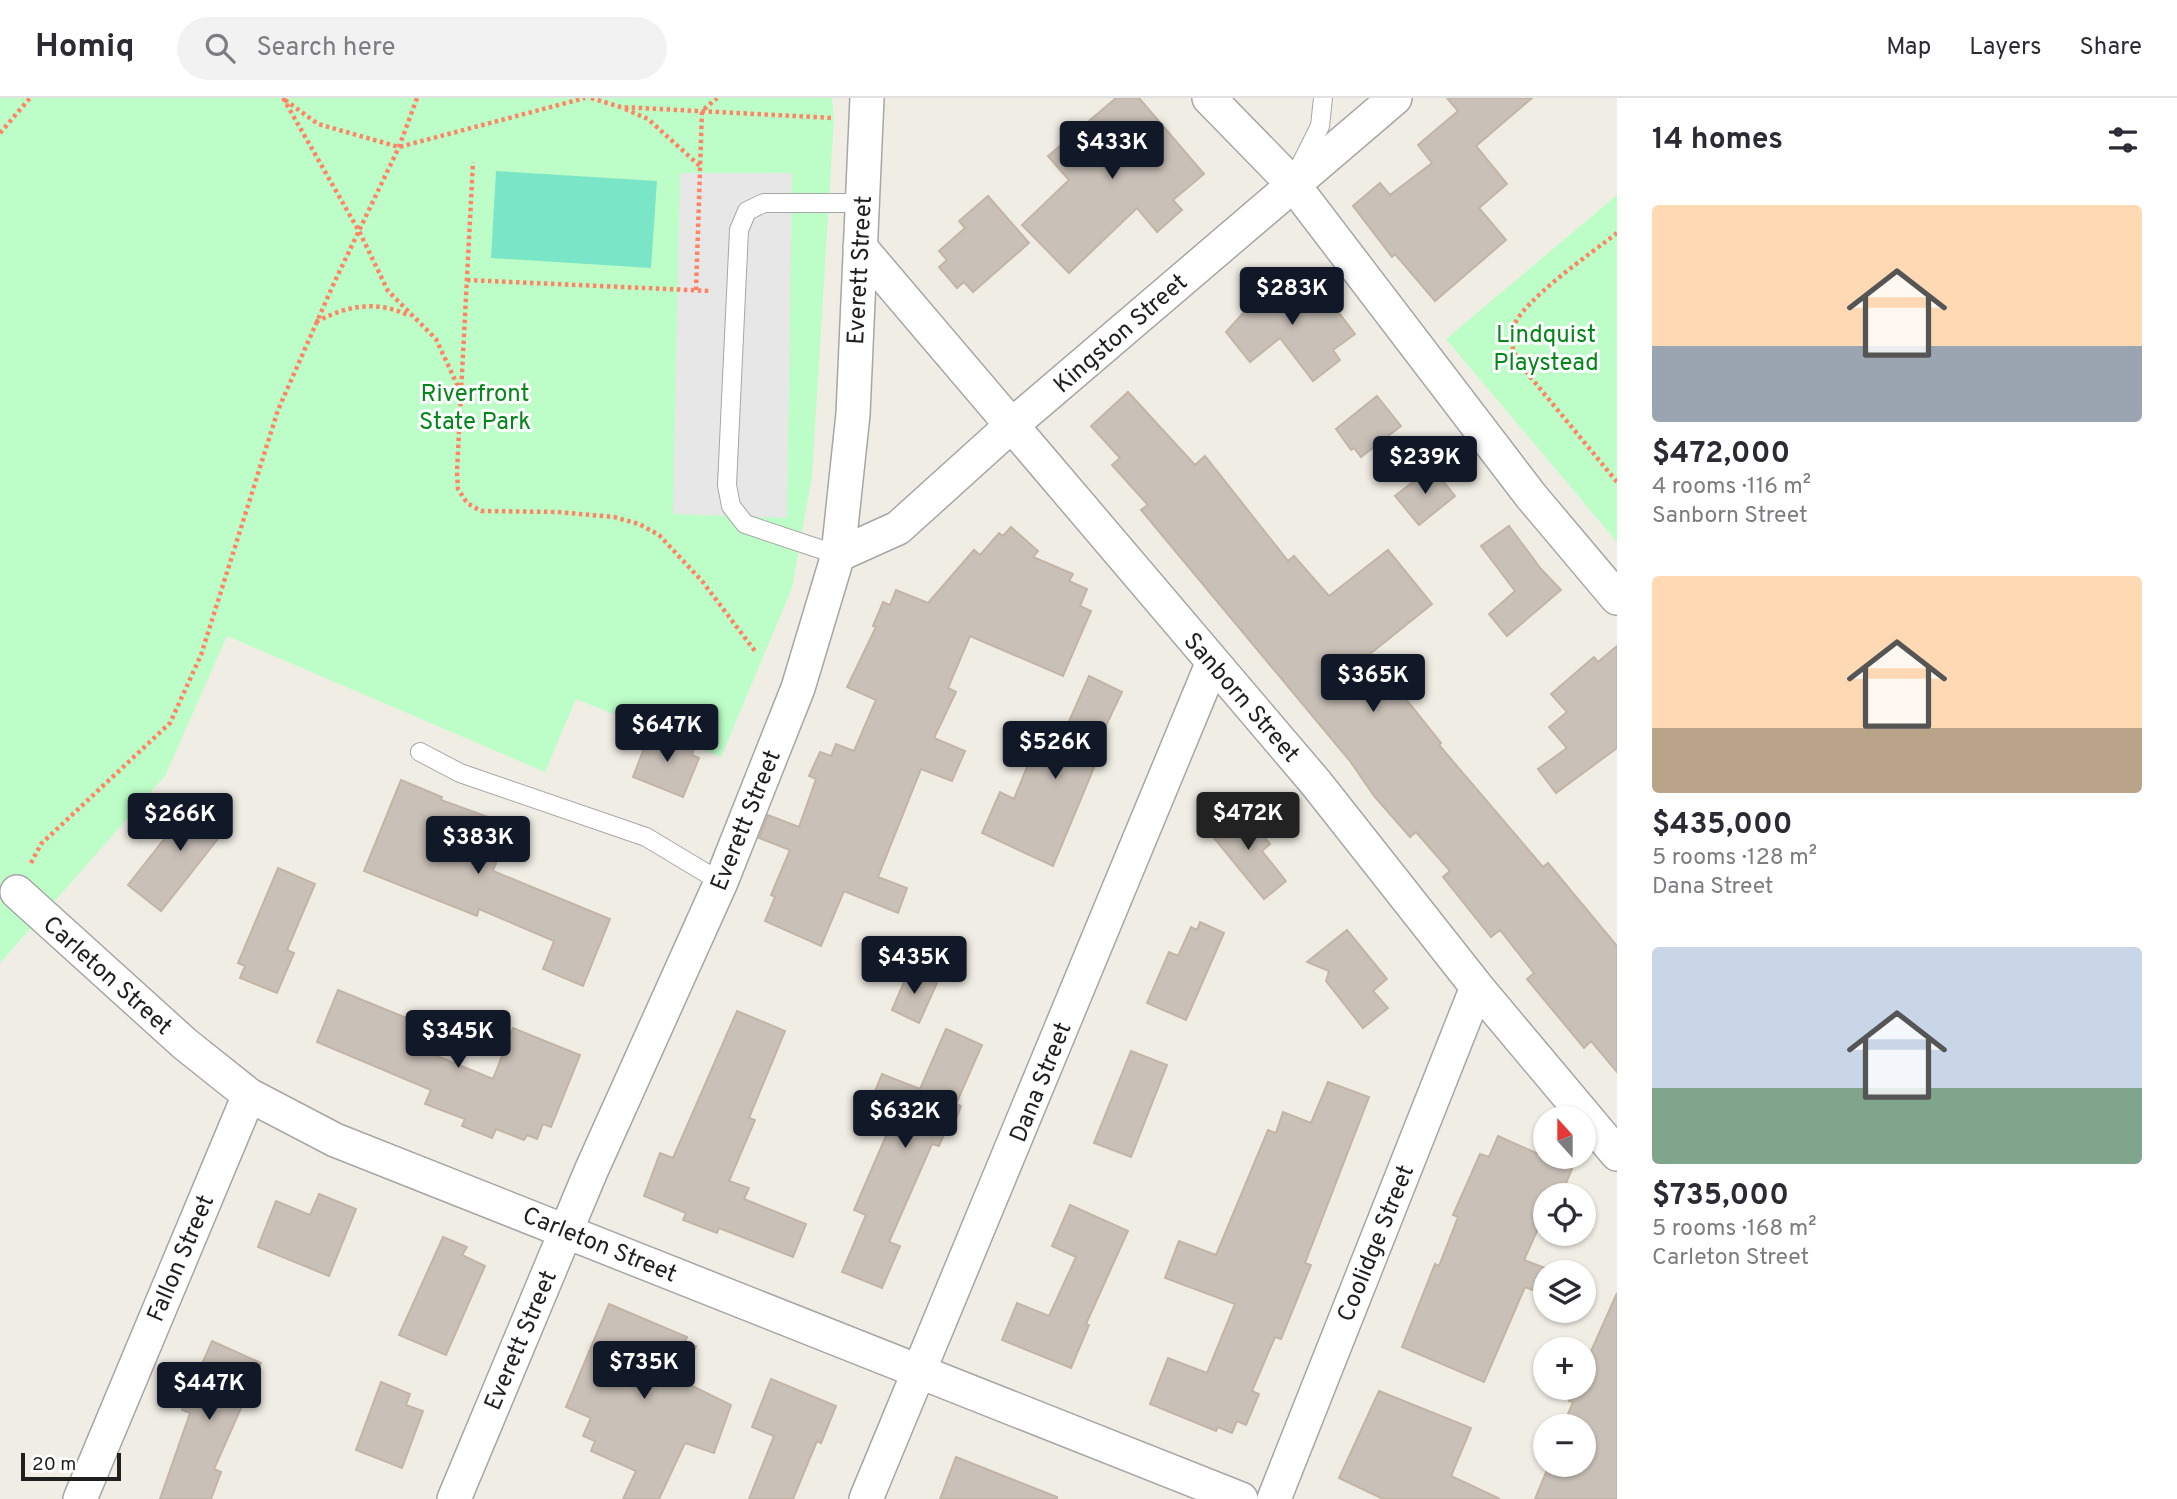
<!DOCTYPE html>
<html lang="en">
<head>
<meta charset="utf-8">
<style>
	body { margin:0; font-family:Overpass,sans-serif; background:#f2f2f3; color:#2b2b33; height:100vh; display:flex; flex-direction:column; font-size:26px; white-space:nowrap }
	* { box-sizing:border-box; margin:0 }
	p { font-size:23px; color:#7c7c81 }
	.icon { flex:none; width:38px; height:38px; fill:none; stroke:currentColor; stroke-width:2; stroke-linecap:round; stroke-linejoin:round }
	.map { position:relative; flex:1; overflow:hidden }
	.sheet { display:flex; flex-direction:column; background:#fff; width:560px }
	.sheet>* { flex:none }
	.needle { width:46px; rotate:339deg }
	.controls { position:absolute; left:1533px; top:1008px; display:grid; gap:14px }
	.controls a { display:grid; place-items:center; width:63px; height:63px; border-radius:50%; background:#fff; box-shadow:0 2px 5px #0004; font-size:35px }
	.scale { position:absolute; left:21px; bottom:18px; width:100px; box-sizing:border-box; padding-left:7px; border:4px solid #1f1f1f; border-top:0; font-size:19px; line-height:24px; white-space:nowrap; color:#1f1f1f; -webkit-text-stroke:5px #fff; paint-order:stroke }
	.price { position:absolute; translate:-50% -60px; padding:0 16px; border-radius:7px; background:#111827; color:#fff; font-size:23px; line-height:46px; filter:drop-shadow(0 2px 4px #0008) }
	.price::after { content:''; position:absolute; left:50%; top:42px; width:21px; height:16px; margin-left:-10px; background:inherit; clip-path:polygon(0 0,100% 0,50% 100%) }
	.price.selected { background:#222; color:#fff }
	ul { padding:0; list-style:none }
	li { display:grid; align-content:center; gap:14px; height:371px; padding:0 35px }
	li span { display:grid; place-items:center; height:217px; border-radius:7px; color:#555 }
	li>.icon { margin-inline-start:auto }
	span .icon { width:126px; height:126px; fill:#fffc; stroke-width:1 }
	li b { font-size:30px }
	h2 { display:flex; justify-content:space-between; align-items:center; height:84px; padding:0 35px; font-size:30px }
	header { display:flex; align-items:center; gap:42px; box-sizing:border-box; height:98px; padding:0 35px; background:#fff; border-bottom:2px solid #e1e1e2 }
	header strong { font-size:33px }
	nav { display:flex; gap:38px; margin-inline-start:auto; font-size:24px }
	.search { width:490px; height:63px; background:#f2f2f3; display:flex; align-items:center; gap:18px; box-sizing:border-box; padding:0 24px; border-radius:38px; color:#7c7c81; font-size:26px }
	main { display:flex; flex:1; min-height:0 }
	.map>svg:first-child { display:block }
	.park { fill:#bdfec8 }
	.pitch { fill:#7be6c7 }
	.parking { fill:#e7e7e7 }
	.building { fill:#c9c0b7; stroke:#c3b5a5; stroke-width:2 }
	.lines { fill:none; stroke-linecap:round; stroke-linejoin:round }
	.service-casing { stroke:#a6a6a6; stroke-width:20 }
	.minor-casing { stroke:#a6a6a6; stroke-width:36 }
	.path { stroke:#ff8466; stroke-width:4.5; stroke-dasharray:3.5 3.5; stroke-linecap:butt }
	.service { stroke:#fff; stroke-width:18 }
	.minor { stroke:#fff; stroke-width:33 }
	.labels { text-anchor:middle; stroke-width:6; stroke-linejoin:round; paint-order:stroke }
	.street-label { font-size:24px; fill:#1f1f1f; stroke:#fff }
	.park-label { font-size:24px; fill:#028719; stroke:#fff }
</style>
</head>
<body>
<header>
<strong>Homiq</strong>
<div class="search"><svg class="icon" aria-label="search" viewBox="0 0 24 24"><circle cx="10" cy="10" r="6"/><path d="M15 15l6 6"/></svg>Search here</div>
<nav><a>Map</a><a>Layers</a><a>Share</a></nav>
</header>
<main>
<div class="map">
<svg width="1617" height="1401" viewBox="0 0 1617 1401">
	<rect width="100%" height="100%" fill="#f0ede4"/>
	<!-- park -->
	<path class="park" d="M 0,0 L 832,0 L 834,21 L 812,378 L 792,490 L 721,659 L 576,601 L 545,674 L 227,538 L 165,678 L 0,865 Z
		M 1617,97 L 1617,444 L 1446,241 Z"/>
	<!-- pitch -->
	<path class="pitch" d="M 496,73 L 657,83 L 651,170 L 491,160 Z"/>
	<!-- parking -->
	<path class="parking" d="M 680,75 L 792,75 L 787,420 L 673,416 Z"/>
	<!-- building -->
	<path class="building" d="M 1116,0 L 1139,0 L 1204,76 L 1173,102 L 1182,112 L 1157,134 L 1137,110 L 1069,175 L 1022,127 L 1069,82 L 1048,58 Z
		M 1447,0 L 1532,0 L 1476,48 L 1507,86 L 1479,110 L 1506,142 L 1435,203 L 1395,156 L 1392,159 L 1353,108 L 1380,85 L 1390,97 L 1432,65 L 1418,47 L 1458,13 Z
		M 988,98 L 1029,145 L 973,194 L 964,184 L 957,190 L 939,169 L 947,162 L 939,153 L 965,130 L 959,123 Z
		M 1287,180 L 1312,192 L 1328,211 L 1333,207 L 1355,236 L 1333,252 L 1340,262 L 1313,283 L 1280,240 L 1250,264 L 1226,234 L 1262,194 L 1276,190 Z
		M 1128,294 L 1195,367 L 1205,358 L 1288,463 L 1294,458 L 1329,498 L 1388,452 L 1432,506 L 1370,556 L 1441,645 L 1439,647 L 1543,769 L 1548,765 L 1617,848 L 1617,974 L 1591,943 L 1584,950 L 1527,881 L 1534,875 L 1500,832 L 1491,839 L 1443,779 L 1450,773 L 1416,734 L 1410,739 L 1374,698 L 1350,663 L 1141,412 L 1148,407 L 1112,367 L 1120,360 L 1091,328 Z
		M 1377,298 L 1401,328 L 1361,359 L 1354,350 L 1351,352 L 1336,331 Z
		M 1432,369 L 1455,398 L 1419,427 L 1395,398 Z
		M 1509,428 L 1541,471 L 1561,492 L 1507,538 L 1489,516 L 1515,493 L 1481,448 Z
		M 1011,429 L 1038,453 L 1033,459 L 1073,476 L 1069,483 L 1087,491 L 1080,508 L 1091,513 L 1063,578 L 970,538 L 948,590 L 956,594 L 934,640 L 965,653 L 952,683 L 921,671 L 878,779 L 907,790 L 898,815 L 844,793 L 821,848 L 765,823 L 775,799 L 771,797 L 790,752 L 759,740 L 768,717 L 799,729 L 816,681 L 809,678 L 820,654 L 831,658 L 836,646 L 854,653 L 876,602 L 847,589 L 876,529 L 873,528 L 883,504 L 890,507 L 896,492 L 928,505 L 974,452 L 980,457 L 999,435 L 1003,438 Z
		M 1617,548 L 1617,650 L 1556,695 L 1538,671 L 1567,650 L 1549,629 L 1567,614 L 1551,596 L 1594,559 L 1598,564 Z
		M 1089,578 L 1122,594 L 1092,657 L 1098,660 L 1053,768 L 982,735 L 1000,694 L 1014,701 L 1033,654 L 1044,659 L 1047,652 L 1055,655 Z
		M 651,632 L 694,650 L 692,657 L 699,660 L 683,699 L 633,679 Z
		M 401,682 L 442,699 L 441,702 L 510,727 L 493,773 L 610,821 L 583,888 L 543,871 L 554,843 L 479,811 L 477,818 L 364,773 Z
		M 199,697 L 232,723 L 161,813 L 128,787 Z
		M 1239,709 L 1270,746 L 1262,753 L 1286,783 L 1264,801 L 1209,734 Z
		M 278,770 L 315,786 L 287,852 L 294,855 L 277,895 L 240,880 L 245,868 L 238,865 Z
		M 1200,824 L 1224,835 L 1186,922 L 1147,905 L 1169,854 L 1178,858 L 1191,829 L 1197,832 Z
		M 1347,832 L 1387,881 L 1373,893 L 1388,910 L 1363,930 L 1326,883 L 1329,873 L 1307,864 Z
		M 909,872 L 937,885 L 919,925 L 892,912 Z
		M 338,892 L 414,923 L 405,945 L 493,981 L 513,930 L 580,957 L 551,1029 L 543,1026 L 537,1041 L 527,1037 L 524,1042 L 496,1031 L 492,1040 L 462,1028 L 465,1021 L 425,1006 L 431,992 L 317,944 Z
		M 737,913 L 785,933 L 749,1020 L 755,1022 L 729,1083 L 749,1090 L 744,1101 L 806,1126 L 793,1159 L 719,1130 L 717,1135 L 683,1122 L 686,1115 L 644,1098 L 660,1055 L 673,1060 Z
		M 946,931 L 982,947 L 956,1006 L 961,1008 L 952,1032 L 947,1030 L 939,1048 L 932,1046 L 889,1144 L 900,1148 L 882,1190 L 842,1174 L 866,1117 L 854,1112 L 886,1038 L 861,1028 L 882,976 L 920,991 Z
		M 1131,953 L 1167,967 L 1131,1059 L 1094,1045 Z
		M 1328,984 L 1369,999 L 1305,1165 L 1311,1167 L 1281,1241 L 1275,1239 L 1252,1293 L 1259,1296 L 1246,1327 L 1237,1323 L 1232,1335 L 1218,1329 L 1216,1333 L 1150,1306 L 1168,1260 L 1207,1275 L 1235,1206 L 1165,1180 L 1179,1143 L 1216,1157 L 1268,1032 L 1276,1035 L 1283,1014 L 1311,1025 Z
		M 1498,1038 L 1572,1071 L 1561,1097 L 1545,1097 L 1545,1115 L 1524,1162 L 1545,1170 L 1545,1197 L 1525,1189 L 1484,1284 L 1402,1249 L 1435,1166 L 1439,1168 L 1458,1119 L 1453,1117 L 1480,1056 L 1489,1059 Z
		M 319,1096 L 356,1111 L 329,1178 L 258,1149 L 276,1103 L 310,1117 Z
		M 1070,1107 L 1128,1133 L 1086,1226 L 1089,1227 L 1071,1270 L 1002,1242 L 1017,1205 L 1049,1218 L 1076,1159 L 1052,1148 Z
		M 443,1139 L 467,1149 L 462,1157 L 485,1168 L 446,1257 L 399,1237 Z
		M 1617,1195 L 1617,1401 L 1535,1401 L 1549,1367 L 1584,1367 L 1584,1328 L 1563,1328 L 1573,1304 L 1569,1303 L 1575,1290 L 1584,1290 L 1584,1269 Z
		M 609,1206 L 687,1239 L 685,1244 L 696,1248 L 682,1283 L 731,1307 L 714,1355 L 685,1345 L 659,1401 L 623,1401 L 636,1373 L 591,1353 L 595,1343 L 583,1338 L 591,1320 L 566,1309 Z
		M 212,1243 L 261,1265 L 214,1371 L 221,1374 L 211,1401 L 160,1401 L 190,1315 L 182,1312 Z
		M 771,1281 L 836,1308 L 821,1345 L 817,1343 L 793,1401 L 749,1401 L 774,1338 L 752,1329 Z
		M 381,1284 L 410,1296 L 406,1307 L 423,1313 L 402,1370 L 356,1352 Z
		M 1379,1293 L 1471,1330 L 1451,1378 L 1500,1401 L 1383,1401 L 1339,1380 Z
		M 956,1359 L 1057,1399 L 1057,1401 L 940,1401 Z"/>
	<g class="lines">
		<defs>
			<path id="service" d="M 1298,72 L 1320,28 L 1323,0
				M 838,457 L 745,426 L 731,408 L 727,387 L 739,132 L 747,113 L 764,105 L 862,105
				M 420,654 L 460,675 L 646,739 L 721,784"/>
			<path id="minor" d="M 1209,0 L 1292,85 L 1531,398 L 1617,500
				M 860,149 L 1316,685 L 1477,889 L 1617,1056
				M 838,457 L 898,430 L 1012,327 L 1395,0
				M 17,794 L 185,946 L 249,997 L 335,1042 L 1241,1401
				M 80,1401 L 249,997
				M 454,1401 L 591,1073 L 721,784 L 798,590 L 838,457 L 853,316 L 867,0
				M 866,1401 L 1212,566
				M 1274,1401 L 1477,889"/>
		</defs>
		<!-- service casing -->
		<use href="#service" class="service-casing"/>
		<!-- minor casing -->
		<use href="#minor" class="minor-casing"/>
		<!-- path -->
		<path class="path" d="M 283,0 L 360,135 L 388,193 L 436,241 L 461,295 L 457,374 L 458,391 L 467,405 L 481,413 L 557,414 L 614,419 L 639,426 L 659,437 L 702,483 L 755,553
			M 591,0 L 621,9 L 833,20
			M 285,2 L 318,26 L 399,49 L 585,0
			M 625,11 L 648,21 L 701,69
			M 0,35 L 30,0
			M 1617,135 C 1593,154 1521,203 1513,230 C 1508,245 1515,258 1523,270 L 1617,384
			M 467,182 L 711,193
			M 696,192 L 702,13 L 717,0
			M 316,224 C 348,207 377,202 410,218
			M 461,295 L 473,64
			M 31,765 L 41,746 L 170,625 L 201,557 L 278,312 L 334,185 L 399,49 L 417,0"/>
		<!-- service -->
		<use href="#service" class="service"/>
		<!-- minor -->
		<use href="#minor" class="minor"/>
	</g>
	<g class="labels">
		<!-- street labels -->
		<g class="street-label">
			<text transform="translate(859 172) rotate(-87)" y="8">Everett Street</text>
			<text transform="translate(1120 235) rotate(-41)" y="8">Kingston Street</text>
			<text transform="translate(1242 599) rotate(49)" y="8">Sanborn Street</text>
			<text transform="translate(745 722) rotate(-68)" y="8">Everett Street</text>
			<text transform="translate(108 877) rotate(42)" y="8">Carleton Street</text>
			<text transform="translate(1040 984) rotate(-68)" y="8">Dana Street</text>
			<text transform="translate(1375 1145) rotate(-68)" y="8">Coolidge Street</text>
			<text transform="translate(600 1146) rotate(22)" y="8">Carleton Street</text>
			<text transform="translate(180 1160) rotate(-67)" y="8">Fallon Street</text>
			<text transform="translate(520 1242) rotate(-67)" y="8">Everett Street</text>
		</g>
		<!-- park labels -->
		<g class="park-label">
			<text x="1546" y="244">Lindquist<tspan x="1546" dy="28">Playstead</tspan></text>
			<text x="475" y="303">Riverfront<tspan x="475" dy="28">State Park</tspan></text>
		</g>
	</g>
</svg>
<div class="controls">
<a><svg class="needle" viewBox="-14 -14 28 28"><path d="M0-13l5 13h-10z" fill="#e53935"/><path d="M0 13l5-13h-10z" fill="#7c7c81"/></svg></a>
<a><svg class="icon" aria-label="locate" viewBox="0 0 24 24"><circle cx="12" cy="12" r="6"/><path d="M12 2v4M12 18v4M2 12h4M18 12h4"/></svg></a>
<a><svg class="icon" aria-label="layers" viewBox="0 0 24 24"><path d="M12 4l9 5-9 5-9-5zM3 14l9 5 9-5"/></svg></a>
<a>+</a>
<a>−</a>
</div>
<div class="scale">20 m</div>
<b class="price" style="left:1112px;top:83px">$433K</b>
<b class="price" style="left:1292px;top:229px">$283K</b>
<b class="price" style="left:1425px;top:398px">$239K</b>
<b class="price" style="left:1373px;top:616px">$365K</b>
<b class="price" style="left:667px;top:666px">$647K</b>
<b class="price" style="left:1055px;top:683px">$526K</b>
<b class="price selected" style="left:1248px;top:754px">$472K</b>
<b class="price" style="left:180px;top:755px">$266K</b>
<b class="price" style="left:478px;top:778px">$383K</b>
<b class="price" style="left:914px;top:898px">$435K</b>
<b class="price" style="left:458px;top:972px">$345K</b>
<b class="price" style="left:905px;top:1052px">$632K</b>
<b class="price" style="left:644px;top:1303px">$735K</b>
<b class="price" style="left:209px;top:1324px">$447K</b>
</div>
<section class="sheet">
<h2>14 homes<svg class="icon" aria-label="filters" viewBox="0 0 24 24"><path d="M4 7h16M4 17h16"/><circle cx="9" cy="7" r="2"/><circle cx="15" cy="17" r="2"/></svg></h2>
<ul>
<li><span style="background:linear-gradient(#ffd9b3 65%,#9aa5b1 0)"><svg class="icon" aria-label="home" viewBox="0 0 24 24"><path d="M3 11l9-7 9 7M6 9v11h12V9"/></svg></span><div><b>$472,000</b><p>4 rooms · 116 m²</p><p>Sanborn Street</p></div></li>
<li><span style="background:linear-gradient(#ffd9b3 70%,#b9a48a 0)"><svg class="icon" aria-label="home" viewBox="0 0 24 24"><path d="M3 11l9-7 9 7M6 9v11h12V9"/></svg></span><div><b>$435,000</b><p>5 rooms · 128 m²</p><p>Dana Street</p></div></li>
<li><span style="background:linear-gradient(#c9d6e8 65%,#7fa58c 0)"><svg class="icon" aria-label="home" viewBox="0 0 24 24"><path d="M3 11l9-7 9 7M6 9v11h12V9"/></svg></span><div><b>$735,000</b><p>5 rooms · 168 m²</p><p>Carleton Street</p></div></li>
</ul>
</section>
</main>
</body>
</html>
